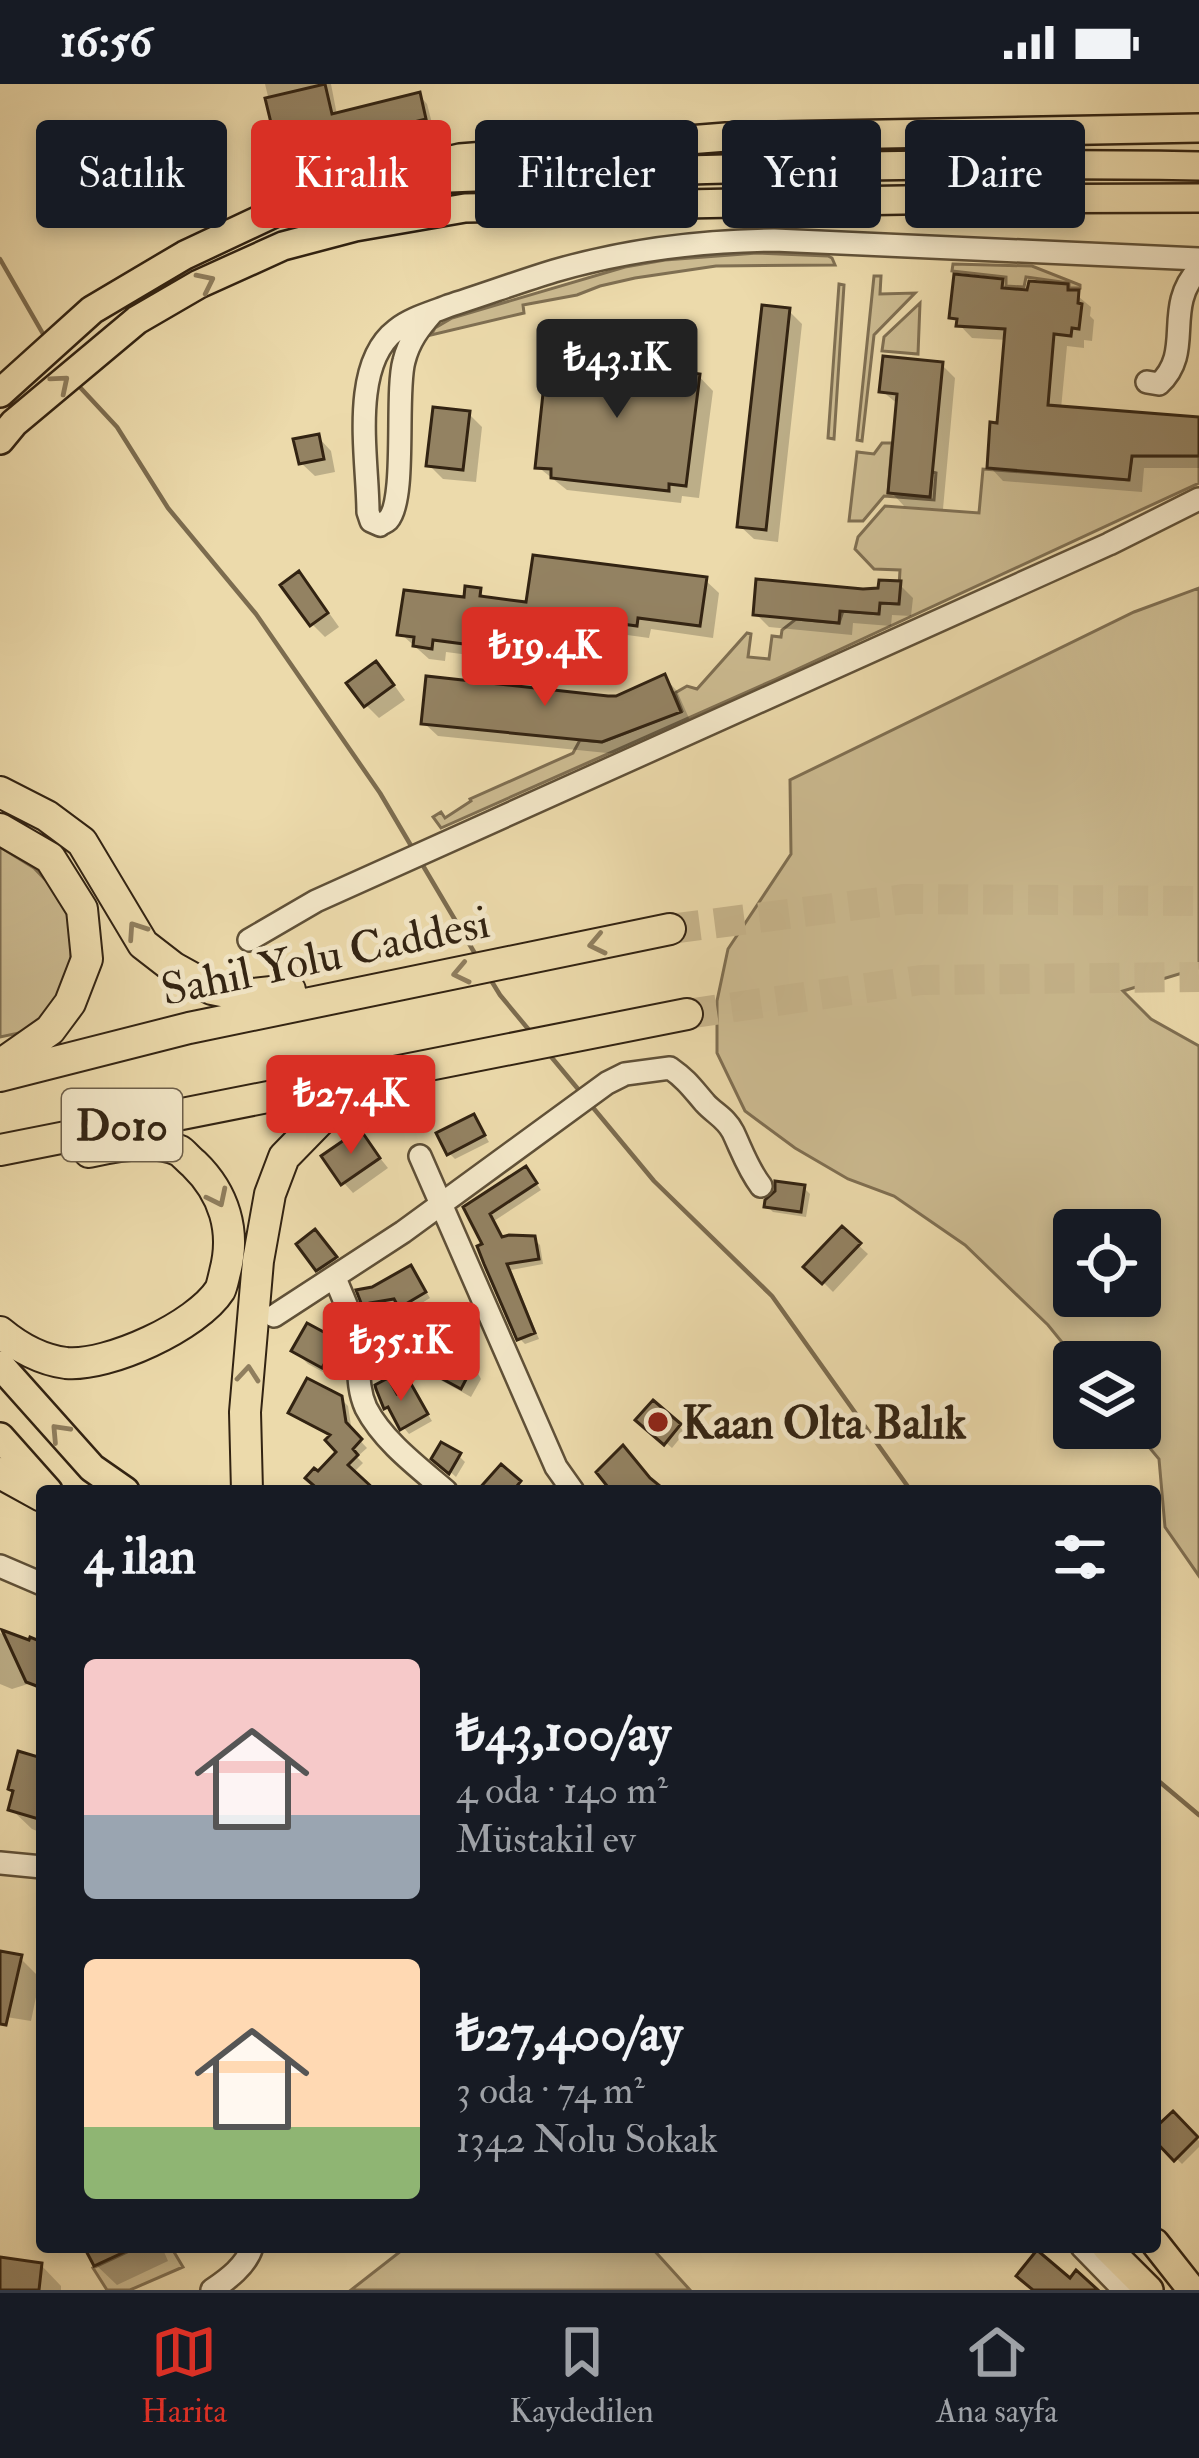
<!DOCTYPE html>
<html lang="tr">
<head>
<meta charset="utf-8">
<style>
	body { margin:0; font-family:"IM FELL Double Pica",serif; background:#242831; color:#f1f3f6; height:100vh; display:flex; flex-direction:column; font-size:45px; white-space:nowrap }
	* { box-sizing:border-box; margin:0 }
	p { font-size:39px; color:#9ea1a6 }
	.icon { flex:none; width:66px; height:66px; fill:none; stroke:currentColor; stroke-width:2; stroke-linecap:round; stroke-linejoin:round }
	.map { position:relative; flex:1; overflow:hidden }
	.drawer { position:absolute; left:36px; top:1401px; width:1125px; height:768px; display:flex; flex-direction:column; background:#171b24; border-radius:12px; box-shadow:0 6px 18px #0003 }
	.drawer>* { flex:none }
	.banner { position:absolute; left:36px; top:36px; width:1128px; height:108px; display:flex; gap:24px }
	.controls { position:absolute; left:1053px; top:1125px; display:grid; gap:24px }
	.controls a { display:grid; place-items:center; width:108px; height:108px; border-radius:12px; background:#171b24; box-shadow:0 6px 18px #0003; font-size:60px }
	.price { position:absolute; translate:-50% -102px; padding:0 27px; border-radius:12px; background:#d93025; color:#fff; font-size:39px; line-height:78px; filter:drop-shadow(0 3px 6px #0008) }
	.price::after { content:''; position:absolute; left:50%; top:72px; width:36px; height:27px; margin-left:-18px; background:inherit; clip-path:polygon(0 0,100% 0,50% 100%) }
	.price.current { background:#222; color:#fff }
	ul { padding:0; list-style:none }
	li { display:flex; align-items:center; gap:36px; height:300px; padding:0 48px }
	li span { display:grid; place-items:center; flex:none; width:336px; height:240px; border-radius:12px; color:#555 }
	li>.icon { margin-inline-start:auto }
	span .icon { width:144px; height:144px; fill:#fffc; stroke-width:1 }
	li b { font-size:51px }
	h2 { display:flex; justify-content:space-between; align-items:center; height:144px; padding:0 48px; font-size:51px }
	.tag { padding:0 42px; border-radius:12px; background:#171b24; box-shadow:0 6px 18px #0003; font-size:42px; line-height:108px }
	.tag.current { background:#d93025; color:#fff }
	.status { display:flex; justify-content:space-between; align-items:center; height:84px; padding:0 60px; background:#171b24; direction:ltr }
	.status svg { height:33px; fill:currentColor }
	.menu { display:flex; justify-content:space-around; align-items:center; height:168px; border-top:3px solid #363941; background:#171b24; font-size:33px; color:#9ea1a6 }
	.menu a { display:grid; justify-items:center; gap:6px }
	.menu .current { color:#d93025 }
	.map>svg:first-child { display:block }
	.green { fill:#ccbb91; stroke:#7f6f52; stroke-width:3; fill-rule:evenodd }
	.shadow { fill:#0003 }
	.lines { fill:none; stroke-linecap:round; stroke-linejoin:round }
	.stream { stroke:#7c6c4f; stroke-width:4.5 }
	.building { fill:#938262; stroke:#322312; stroke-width:3 }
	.highway-tunnel { stroke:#c7b58c; stroke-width:30; stroke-dasharray:30 15; stroke-linecap:butt }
	.minor-casing { stroke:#605138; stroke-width:26 }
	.major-casing { stroke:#322312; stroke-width:32 }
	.highway-casing { stroke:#322312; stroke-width:34 }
	.minor { stroke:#f3e7c8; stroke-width:21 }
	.major { stroke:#ecdaab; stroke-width:27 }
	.highway { stroke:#ecdaab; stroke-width:30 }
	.oneway { stroke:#8f7e5e }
	.poi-dot { fill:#8f2418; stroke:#f3e7c8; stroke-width:4.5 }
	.labels { text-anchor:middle; stroke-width:10; stroke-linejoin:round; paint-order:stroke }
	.shield { fill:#f3e7c8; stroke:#6c5e49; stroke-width:3 }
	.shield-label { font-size:42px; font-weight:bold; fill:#322312 }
	.street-label { font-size:45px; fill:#322312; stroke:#f3e7c8 }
	.poi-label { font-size:45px; font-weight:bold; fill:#322312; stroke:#f3e7c8; text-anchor:start }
</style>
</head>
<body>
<div class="status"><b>16:56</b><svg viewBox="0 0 49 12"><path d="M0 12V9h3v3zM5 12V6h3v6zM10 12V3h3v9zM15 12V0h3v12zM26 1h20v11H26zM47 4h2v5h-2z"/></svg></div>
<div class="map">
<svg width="1199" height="2206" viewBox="0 0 1199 2206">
	<rect width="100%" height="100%" fill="#ecdaab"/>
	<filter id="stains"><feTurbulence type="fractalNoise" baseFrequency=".00167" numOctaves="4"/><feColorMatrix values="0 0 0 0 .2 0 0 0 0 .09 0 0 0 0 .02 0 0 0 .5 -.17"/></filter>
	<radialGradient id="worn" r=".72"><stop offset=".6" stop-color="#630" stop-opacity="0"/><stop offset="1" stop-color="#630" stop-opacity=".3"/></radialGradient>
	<!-- green -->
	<path class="green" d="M 757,169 L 828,172 L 832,174 L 835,181 L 716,182 L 635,194 L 600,202 L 577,211 L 523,221 L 524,229 L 431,251 L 435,244 L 452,234 L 625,183 L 665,176 Z
		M 953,180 L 1032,182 L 1080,201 L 1080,204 L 1069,204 L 1069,199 L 1026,193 L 1024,203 L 1006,202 L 1006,193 L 952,187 Z
		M 874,192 L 881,192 L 880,210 L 915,209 L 874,251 L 862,357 L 857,356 Z
		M 839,200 L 844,201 L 834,355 L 828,354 Z
		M 920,219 L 918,270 L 882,267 L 884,253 Z
		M 882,359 L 892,359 L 888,409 L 930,413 L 932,388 L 936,389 L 934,416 L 884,412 L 863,437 L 849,437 L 857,368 L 874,370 Z
		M 1132,372 L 1199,372 L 1199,399 L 776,595 L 441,744 L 433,733 L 441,728 L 445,734 L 471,717 L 470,715 L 573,669 L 580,656 L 602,658 L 682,627 L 675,609 L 687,602 L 697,605 L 747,549 L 751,550 L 748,573 L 769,575 L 772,552 L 781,553 L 782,546 L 796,535 L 839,539 L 843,527 L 878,530 L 880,519 L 898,520 L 900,486 L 874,485 L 855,465 L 858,453 L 885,422 L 979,429 L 983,385 L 1128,396 Z
		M 1199,504 L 1199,884 L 1123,907 L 1151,935 L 1199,962 L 1199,1492 L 1165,1443 L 1159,1375 L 1133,1344 L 1140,1344 L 1140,1278 L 1078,1278 L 1048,1241 L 965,1161 L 894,1112 L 848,1095 L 795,1064 L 745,1027 L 717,969 L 717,917 L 728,865 L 791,770 L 790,696 L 1134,528 ZM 1074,1146 L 1140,1146 L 1140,1212 L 1074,1212 Z
		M 0,763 L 34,784 L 57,808 L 73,843 L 69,900 L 33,946 L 0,953 Z
		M 138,2163 L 171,2163 L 183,2183 L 130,2206 L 107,2206 L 93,2184 Z
		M 406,2163 L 651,2163 L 690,2206 L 351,2206 Z"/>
	<!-- shadow -->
	<path class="shadow" d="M 265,0 L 331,0 L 337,31 L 419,11 L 427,20 L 433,43 L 290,79 L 282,70 Z
		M 1001,198 L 1011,208 L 1067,203 L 1091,223 L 1090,232 L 1094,236 L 1092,257 L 1084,256 L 1084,264 L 1067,262 L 1061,325 L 1199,336 L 1199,384 L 1144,384 L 1142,408 L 1003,397 L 990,383 L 1000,342 L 1007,256 L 972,254 L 952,233 Z
		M 789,227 L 802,240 L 778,458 L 754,455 L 740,442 Z
		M 942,281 L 955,294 L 943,425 L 904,422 L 891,408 L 899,321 L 882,307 Z
		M 691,284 L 713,307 L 699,414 L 682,412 L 681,419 L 567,406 L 538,383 Z
		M 469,330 L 482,343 L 476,398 L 443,395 L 429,381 Z
		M 318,353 L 331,367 L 335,388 L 315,392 L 301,379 Z
		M 298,491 L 312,505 L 339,543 L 325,553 L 312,540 Z
		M 705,496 L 719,509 L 713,554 L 651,545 L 649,554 L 591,546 L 586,586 L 446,568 L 445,577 L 429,575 L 401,550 L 466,517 L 479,507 L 489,517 L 529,522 Z
		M 899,500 L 913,514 L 911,532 L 892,531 L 891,542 L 853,539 L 852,551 L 769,543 L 756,530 L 881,507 Z
		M 664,593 L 677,607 L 692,641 L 617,670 L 438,652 L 424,639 L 607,615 Z
		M 389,594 L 405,616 L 379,634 L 366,621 Z
		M 474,1033 L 489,1058 L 455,1075 L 449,1069 Z
		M 360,1049 L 388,1084 L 353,1109 L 344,1099 Z
		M 531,1092 L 541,1106 L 494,1137 L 504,1156 L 534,1155 L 540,1161 L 543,1180 L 511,1186 L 539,1255 L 525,1260 L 519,1254 L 487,1162 L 467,1124 Z
		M 804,1104 L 810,1110 L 806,1133 L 773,1128 L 767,1122 Z
		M 842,1146 L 868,1170 L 833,1208 L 808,1183 Z
		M 321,1155 L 340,1180 L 324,1191 L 318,1185 Z
		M 416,1191 L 430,1214 L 407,1228 L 400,1220 L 374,1224 L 376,1238 L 382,1247 L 405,1245 L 411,1251 L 412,1278 L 393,1268 L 400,1279 L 384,1280 L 378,1274 L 376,1241 L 370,1236 L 360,1208 Z
		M 329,1254 L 343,1268 L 345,1279 L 336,1295 L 308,1280 L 295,1267 Z
		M 438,1254 L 470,1271 L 477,1277 L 472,1278 L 481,1295 L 471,1313 L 428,1289 L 420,1280 L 431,1274 L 429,1271 Z
		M 388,1298 L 399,1312 L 411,1303 L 432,1337 L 409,1350 L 387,1323 Z
		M 340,1314 L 348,1322 L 352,1348 L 367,1364 L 357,1373 L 363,1379 L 353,1389 L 372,1407 L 316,1406 L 318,1392 L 340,1368 L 332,1353 L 299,1336 L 292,1329 Z
		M 653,1320 L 685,1348 L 672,1364 L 640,1336 Z
		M 459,1372 L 465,1378 L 456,1393 L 435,1374 Z
		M 0,1549 L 31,1560 L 42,1561 L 42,1610 L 31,1599 L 12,1605 L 0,1600 Z
		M 42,1677 L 42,1749 L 32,1745 L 11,1725 Z
		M 0,1870 L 20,1874 L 40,1894 L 31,1937 L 0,1932 Z
		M 1173,2031 L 1199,2057 L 1199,2063 L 1182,2080 L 1155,2053 L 1155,2048 Z
		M 87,2163 L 162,2163 L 168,2177 L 117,2201 L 96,2181 Z
		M 0,2176 L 41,2181 L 61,2202 L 61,2206 L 0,2206 Z"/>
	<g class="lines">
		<!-- stream -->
		<path class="stream" d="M 0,175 L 46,255
			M 76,299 L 117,343 L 168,424 L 256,530 L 380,709 L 413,765
			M 422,780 L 477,873
			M 489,893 L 500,911 L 529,946
			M 548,969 L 583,1011
			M 590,1020 L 654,1097 L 772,1212 L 911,1407
			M 1155,1694 L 1199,1731"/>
	</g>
	<!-- building -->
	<path class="building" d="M 325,0 L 332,30 L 420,8 L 426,35 L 279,72 L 265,14 Z
		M 954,190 L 1003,195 L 1002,204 L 1027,206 L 1029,197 L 1068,200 L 1068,206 L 1079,206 L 1078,219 L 1082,220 L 1079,245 L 1072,244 L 1071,252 L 1054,250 L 1048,321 L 1199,333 L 1199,372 L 1132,372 L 1129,396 L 987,384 L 990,338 L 997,339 L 1005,245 L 956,242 L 957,235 L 949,234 Z
		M 762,221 L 790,224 L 766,446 L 737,443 Z
		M 566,267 L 692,281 L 692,289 L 700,290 L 686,402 L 669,400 L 669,407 L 551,394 L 551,385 L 535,384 L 547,272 L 564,273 Z
		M 883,272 L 943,278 L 930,413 L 888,409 L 897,310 L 879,308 Z
		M 433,323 L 470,327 L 463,386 L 426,382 Z
		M 319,350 L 324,375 L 299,380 L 293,355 Z
		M 533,471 L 707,493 L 700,542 L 638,534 L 637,542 L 578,534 L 573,574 L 433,556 L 432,565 L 413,562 L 414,553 L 397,551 L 404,506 L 464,513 L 465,502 L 481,504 L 480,512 L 526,518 Z
		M 299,487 L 328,529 L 310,542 L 280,501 Z
		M 756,495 L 863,505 L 878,504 L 879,496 L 901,497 L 899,520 L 880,519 L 879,530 L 840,527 L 839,539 L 753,531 Z
		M 376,577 L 394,601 L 364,623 L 346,599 Z
		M 665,590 L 681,628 L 602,658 L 421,640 L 426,592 L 608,612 L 616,612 Z
		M 474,1030 L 485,1051 L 447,1071 L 436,1049 Z
		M 360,1045 L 380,1074 L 341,1101 L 321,1072 Z
		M 526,1082 L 537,1099 L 490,1130 L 502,1153 L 509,1151 L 535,1152 L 539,1175 L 507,1180 L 535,1249 L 517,1256 L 484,1180 L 477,1162 L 482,1160 L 463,1123 Z
		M 775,1097 L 805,1101 L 801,1128 L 764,1123 L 765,1116 L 775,1107 Z
		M 842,1142 L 861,1159 L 822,1200 L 803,1183 Z
		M 315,1145 L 337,1173 L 316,1187 L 296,1160 Z
		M 411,1181 L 426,1208 L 399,1224 L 394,1215 L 370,1219 L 372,1237 L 368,1237 L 356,1206 L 372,1203 Z
		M 373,1230 L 380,1244 L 406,1242 L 408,1276 L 393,1268 L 397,1274 L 375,1275 Z
		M 307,1239 L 331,1252 L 333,1264 L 322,1284 L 291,1267 Z
		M 437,1250 L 472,1268 L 465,1269 L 472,1284 L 461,1305 L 415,1280 L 430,1271 L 424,1272 Z
		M 307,1294 L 342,1312 L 346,1338 L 362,1355 L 353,1365 L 358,1371 L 348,1381 L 376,1407 L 320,1407 L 305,1394 L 314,1384 L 318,1387 L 336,1368 L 325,1356 L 330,1351 L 288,1329 Z
		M 388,1294 L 397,1310 L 406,1305 L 410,1298 L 428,1330 L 400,1346 L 388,1323 L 384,1325 L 376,1305 L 375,1301 Z
		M 653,1316 L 681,1340 L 664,1361 L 635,1336 Z
		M 441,1358 L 461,1369 L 449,1390 L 431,1375 Z
		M 623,1361 L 650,1394 L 666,1407 L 611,1407 L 596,1388 Z
		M 501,1380 L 521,1397 L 513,1407 L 477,1407 Z
		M 2,1546 L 29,1556 L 30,1553 L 42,1558 L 42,1604 L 26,1598 Z
		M 18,1667 L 42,1674 L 42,1736 L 8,1726 L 13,1707 L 8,1705 Z
		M 0,1867 L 22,1871 L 6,1941 L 0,1940 Z
		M 1173,2027 L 1198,2053 L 1174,2077 L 1155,2057 L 1155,2044 Z
		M 84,2163 L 135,2163 L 94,2182 Z
		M 1037,2166 L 1070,2194 L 1076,2186 L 1098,2206 L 1033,2206 L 1016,2192 Z
		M 0,2173 L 42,2179 L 39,2206 L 0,2206 Z"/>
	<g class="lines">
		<!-- highway-tunnel -->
		<path class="highway-tunnel" d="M 670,845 L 905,815 L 1199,817
			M 687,930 L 921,896 L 1199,893"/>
		<defs>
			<path id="minor" d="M 432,229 C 419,244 409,257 404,277 C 395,309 407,416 388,436 C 386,438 382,439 380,441 L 371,437 L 368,428 C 368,376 349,282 396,246 C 411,234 431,229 448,222 C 483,211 518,198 554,187 C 626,166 700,157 774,156 L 1199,175
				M 1147,298 L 1159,300 C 1195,267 1162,224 1199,185
				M 249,856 L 316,817 L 1109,460 L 1199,415
				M 420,1072 L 556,1383 L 573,1407
				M 335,1194 C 343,1214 354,1236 357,1257 C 360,1280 356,1302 366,1324 C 383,1357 418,1383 446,1407
				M 274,1232 L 403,1148 L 607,999 L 625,990 L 670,984 C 687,996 692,1004 705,1019 C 715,1030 726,1034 733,1048 C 742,1067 748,1085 761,1102
				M 0,1482 L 42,1500
				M 0,1779 L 42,1783
				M 1082,2163 L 1124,2206
				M 212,2206 C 228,2195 246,2182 252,2163"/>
			<path id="major" d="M 425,95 C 683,85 941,77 1199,82
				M 0,309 L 92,226 L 185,171 L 321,107 L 460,74 L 726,53 L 1199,44
				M 0,356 L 14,339 L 137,236 L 199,200 L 283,162 L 355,143 L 465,124 L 959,115 L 1199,114
				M 0,1281 L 92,1384 L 125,1407
				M 0,1353 L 48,1407
				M 1155,2159 L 1192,2206
				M 1106,2163 L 1149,2206"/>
			<path id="highway" d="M 0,708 L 47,732 L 82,758 L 143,860 L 174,884 L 212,905 L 242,911 L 290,906
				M 0,745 L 50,774 L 82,825 L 87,875 L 70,919 L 50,946 L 0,981
				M 0,992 L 189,944 L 670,845
				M 0,1066 L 687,930
				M 0,1248 C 18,1263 42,1276 66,1279 C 108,1283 197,1242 220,1206 C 222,1202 224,1192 225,1188 C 236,1147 224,1109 194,1080 C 192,1079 182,1068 180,1067 C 155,1055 115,1062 89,1068
				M 0,1389 L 42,1412
				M 247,1407 L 245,1328 L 258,1177 L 270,1110 L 284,1073 L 326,1030 L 390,1003"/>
		</defs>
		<!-- minor casing -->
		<use href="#minor" class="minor-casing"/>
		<!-- major casing -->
		<use href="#major" class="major-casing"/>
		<!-- highway casing -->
		<use href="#highway" class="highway-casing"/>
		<!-- minor -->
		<use href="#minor" class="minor"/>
		<!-- major -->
		<use href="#major" class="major"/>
		<!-- highway -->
		<use href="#highway" class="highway"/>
	</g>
	<!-- one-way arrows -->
	<defs><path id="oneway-chevron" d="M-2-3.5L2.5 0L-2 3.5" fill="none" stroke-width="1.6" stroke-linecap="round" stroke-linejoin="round" transform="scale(3)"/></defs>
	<g class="oneway">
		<use href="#oneway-chevron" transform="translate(206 198) rotate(-26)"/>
		<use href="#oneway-chevron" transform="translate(61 299) rotate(-40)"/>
		<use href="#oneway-chevron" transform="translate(136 846) rotate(-124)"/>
		<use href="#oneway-chevron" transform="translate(597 860) rotate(168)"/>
		<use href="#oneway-chevron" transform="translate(461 889) rotate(168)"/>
		<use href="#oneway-chevron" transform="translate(218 1114) rotate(64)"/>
		<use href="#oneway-chevron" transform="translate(248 1290) rotate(-85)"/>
		<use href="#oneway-chevron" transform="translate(59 1348) rotate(-133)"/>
	</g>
	<!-- markers -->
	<circle class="poi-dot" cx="658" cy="1338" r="12"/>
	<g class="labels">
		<!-- shield labels -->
		<rect class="shield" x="62" y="1005" width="120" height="72" rx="9"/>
		<g class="shield-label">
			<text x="122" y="1056">D010</text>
		</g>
		<!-- street labels -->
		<g class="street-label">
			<text transform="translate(325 871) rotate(-12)" y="16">Sahil Yolu Caddesi</text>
		</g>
		<!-- poi labels -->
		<g class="poi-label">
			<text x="682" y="1354">Kaan Olta Balık</text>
		</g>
	</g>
	<rect width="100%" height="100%" filter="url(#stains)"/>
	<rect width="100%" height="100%" fill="url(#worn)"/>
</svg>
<div class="controls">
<a><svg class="icon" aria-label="locate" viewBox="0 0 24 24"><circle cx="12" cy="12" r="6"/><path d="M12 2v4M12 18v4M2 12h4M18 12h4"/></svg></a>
<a><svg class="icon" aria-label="layers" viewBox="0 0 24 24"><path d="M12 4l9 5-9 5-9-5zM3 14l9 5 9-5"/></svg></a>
</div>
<b class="price current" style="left:617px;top:337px">₺43.1K</b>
<b class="price" style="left:545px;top:625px">₺19.4K</b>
<b class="price" style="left:351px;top:1073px">₺27.4K</b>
<b class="price" style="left:401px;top:1320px">₺35.1K</b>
<div class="banner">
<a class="tag">Satılık</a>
<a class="tag current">Kiralık</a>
<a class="tag">Filtreler</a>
<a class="tag">Yeni</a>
<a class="tag">Daire</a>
</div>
<section class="drawer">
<h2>4 ilan<svg class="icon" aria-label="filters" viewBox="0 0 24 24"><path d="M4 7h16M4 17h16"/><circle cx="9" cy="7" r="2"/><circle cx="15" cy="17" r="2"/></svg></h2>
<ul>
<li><span style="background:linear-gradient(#f6c9c9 65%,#9aa5b1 0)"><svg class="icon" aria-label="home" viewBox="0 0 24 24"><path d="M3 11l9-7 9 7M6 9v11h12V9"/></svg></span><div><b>₺43,100/ay</b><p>4 oda · 140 m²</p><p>Müstakil ev</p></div></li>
<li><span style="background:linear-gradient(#ffd9b3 70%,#8fb573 0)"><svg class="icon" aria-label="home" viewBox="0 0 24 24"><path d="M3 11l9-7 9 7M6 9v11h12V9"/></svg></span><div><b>₺27,400/ay</b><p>3 oda · 74 m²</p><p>1342 Nolu Sokak</p></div></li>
</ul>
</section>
</div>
<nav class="menu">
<a class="current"><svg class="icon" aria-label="map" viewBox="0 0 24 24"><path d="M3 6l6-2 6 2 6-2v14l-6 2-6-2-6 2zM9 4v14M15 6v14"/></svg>Harita</a>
<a><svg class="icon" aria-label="saved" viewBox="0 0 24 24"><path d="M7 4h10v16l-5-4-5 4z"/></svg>Kaydedilen</a>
<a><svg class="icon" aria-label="home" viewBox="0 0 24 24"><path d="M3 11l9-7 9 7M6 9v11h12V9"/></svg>Ana sayfa</a>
</nav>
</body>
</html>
